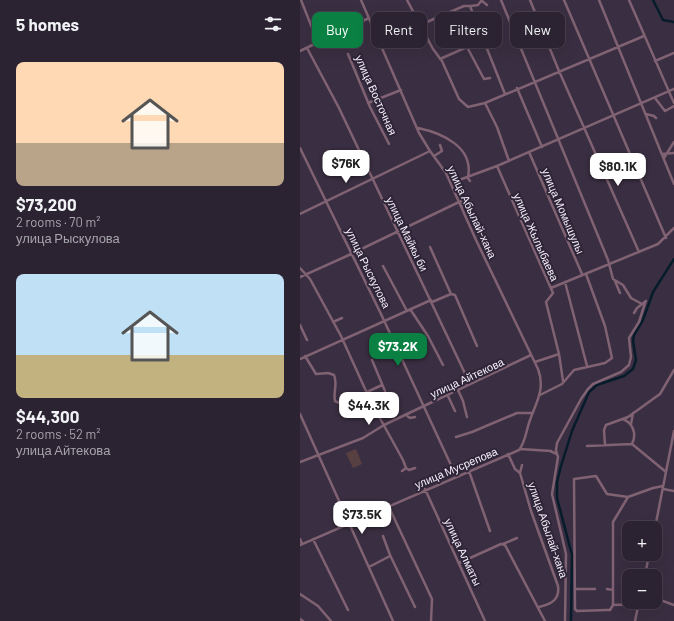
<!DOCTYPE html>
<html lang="en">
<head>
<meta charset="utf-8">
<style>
	body { margin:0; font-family:Barlow,sans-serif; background:#342b3a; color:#f1f3f6; height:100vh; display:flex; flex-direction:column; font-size:15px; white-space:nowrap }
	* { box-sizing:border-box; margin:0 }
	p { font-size:13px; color:#a6a4ac }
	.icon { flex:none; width:22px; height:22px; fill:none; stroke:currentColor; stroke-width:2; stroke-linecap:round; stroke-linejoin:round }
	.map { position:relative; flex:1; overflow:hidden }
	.sheet { display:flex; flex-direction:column; background:#2c2332; width:300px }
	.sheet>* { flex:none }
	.hud { position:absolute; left:12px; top:12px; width:302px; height:36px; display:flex; gap:8px }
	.buttons { position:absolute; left:322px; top:521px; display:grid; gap:8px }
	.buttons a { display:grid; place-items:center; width:40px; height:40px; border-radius:8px; background:#2c2332; box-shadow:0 4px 16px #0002,0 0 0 1px #48404d; font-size:20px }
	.price { position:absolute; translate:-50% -34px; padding:0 9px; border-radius:8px; background:#fff; color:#222; font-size:13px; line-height:26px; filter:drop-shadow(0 1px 2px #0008) }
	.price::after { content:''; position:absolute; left:50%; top:24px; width:12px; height:9px; margin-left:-6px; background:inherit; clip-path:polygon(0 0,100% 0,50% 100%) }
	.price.on { background:#0b8043; color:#fff }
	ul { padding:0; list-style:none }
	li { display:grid; align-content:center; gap:8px; height:212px; padding:0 16px }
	li span { display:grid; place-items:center; height:124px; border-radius:8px; color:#555 }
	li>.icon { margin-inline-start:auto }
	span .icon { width:72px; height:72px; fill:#fffc; stroke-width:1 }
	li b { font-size:17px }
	h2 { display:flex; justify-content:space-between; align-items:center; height:48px; padding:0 16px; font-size:17px }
	.pill { padding:0 14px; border-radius:8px; background:#2c2332; box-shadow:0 4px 16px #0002,0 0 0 1px #48404d; font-size:14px; line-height:36px }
	.pill.on { background:#0b8043; color:#fff }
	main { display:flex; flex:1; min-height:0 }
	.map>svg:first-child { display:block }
	.green { fill:#594040 }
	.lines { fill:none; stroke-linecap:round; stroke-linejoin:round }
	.canal { stroke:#061c2b; stroke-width:2.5 }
	.minor { stroke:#806273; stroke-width:2.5 }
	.labels { text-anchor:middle; stroke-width:4; stroke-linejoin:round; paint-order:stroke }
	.street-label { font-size:11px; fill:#f5effb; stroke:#2f2538 }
</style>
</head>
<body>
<main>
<section class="sheet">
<h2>5 homes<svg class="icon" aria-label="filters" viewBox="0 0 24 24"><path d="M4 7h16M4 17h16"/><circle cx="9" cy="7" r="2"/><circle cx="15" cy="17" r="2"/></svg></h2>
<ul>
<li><span style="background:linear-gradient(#ffd9b3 65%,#b9a48a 0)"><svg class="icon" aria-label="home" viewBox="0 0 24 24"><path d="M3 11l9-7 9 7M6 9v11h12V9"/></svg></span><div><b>$73,200</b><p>2 rooms · 70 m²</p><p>улица Рыскулова</p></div></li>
<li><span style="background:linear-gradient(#bfe0f5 65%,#c2b280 0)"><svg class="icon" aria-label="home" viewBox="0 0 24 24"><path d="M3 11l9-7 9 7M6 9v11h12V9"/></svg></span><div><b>$44,300</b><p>2 rooms · 52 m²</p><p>улица Айтекова</p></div></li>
</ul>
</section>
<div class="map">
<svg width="374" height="621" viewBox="0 0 374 621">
	<rect width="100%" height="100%" fill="#3a2f42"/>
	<!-- green -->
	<path class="green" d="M 56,449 L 62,464 L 53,468 L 46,453 Z"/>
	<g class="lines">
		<!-- canal -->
		<path class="canal" d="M 353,0 L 363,20 L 374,22
			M 271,621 L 272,555 L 257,498 L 257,482 L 261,466 L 272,431 L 289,392 L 297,385 L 324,376 L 333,369 L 336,360 L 333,341 L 334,335 L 343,320 L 353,292 L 374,259"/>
		<!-- minor -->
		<path class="minor" d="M 1,0 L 18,43
			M 107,0 L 133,49 L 142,61 L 159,99 L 168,107 L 185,103 L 344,36
			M 201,0 L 308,260 L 313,279 L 323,285 L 331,298 L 342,304
			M 230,0 L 259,71 L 339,252
			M 264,0 L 366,238
			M 299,0 L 374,184
			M 329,0 L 374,103
			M 182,1 L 187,5
			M 171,6 L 178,5 L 182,0
			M 120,25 L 164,6 L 170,6 L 205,94
			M 158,30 L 184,79 L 190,78
			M 7,48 L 39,108 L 170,384
			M 0,51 L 69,18
			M 48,54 L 70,107 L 89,144
			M 140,59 L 167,47
			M 355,61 L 374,53
			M 217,88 L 242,147
			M 355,98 L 365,111 L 374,106
			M 68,103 L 101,90
			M 185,103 L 197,127 L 209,161
			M 346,114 L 354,116 L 356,118
			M 118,128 C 142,133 174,147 168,177
			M 0,148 L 81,314 L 156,476
			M 229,152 L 282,274 L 281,276
			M 362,154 L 374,153
			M 134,156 L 142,151 L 140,145
			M 364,158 L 374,142
			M 197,166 L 253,293 L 246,302 L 259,354 L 263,381
			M 146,171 L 159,180 L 162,207
			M 167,177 L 170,181
			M 159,180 L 197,166 L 374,89
			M 0,214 L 130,151
			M 130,247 L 151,294
			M 83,266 L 107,311
			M 0,268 L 10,279 L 41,336 L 71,402 L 103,460 L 106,468 L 102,471
			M 0,277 L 49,255 L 159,202
			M 315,281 L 320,293
			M 265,282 L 287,366
			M 251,288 L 358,244 L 374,228
			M 132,302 L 151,294 L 155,295 L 177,346
			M 110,309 L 128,336 L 143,365
			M 334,313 L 337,308 L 346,301
			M 33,322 L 42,318
			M 0,325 L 7,340
			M 5,356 L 16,374 L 28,373 L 34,375 C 38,384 33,391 35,401 L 42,404
			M 0,359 L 131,300
			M 72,360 L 85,391
			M 235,362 L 259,354
			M 158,390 L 163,401 L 167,417
			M 67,392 L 82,385
			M 240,395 L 262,384 L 274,370 L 305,363 L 312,358 L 305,326 L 286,274
			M 148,396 L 155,411
			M 0,414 L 93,621
			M 106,415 L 110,418 L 115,417
			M 323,419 C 333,423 337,434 332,444
			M 331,424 L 333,413
			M 156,437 L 172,432 L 217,413 L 233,413
			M 305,445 L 304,430 L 306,425 L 328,417 L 360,394 L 374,370
			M 287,446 L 332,444 L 366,472
			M 220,449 L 251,451
			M 250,451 L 257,454 L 258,457 L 252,494 L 266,554 L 265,621
			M 208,454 L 215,469 L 220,473 L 231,511 L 258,586 C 260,600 251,604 239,607
			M 257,454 L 256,450 L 257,443 L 281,399 L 288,389 L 293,384 L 321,372 L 329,365 L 331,357 L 329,338 L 339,322 L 345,303
			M 0,462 L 63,438 L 84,425 L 231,355
			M 106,468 L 109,470 L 115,468
			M 169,471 L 190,531
			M 220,473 L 222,465
			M 125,489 L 185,621
			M 363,489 L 374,491
			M 88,505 L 132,599 L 131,621
			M 355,528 L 374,431
			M 83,536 L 90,555 L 115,607
			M 0,539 L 2,544
			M 13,539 L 48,610
			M 203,544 L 217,538
			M 0,545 L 219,450 C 225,443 226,432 229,423 C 235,404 246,390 238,369 L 176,240 L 146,173 L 130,151 L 119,133 L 61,0
			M 159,563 L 201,544 L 205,545 L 245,621
			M 69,567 L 90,556
			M 345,576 L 349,554
			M 276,589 L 295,589
			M 307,589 L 313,590
			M 0,594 L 18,606 L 31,621
			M 355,598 L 374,605
			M 313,605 L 310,610 L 306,610 L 277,611 L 275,609 L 274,479 L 296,476 L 307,494 L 328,497
			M 313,605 L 313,522 L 328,497 L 353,488 L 363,486
			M 313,605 L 339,604
			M 0,619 L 3,621
			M 335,621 L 339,602"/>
	</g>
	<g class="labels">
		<!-- street labels -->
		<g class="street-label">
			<text transform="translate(76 95) rotate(66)" y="4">улица Восточная</text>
			<text transform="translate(263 211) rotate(67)" y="4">улица Момышулы</text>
			<text transform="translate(172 212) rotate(65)" y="4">улица Абылай-хана</text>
			<text transform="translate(107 234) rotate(64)" y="4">улица Майкы би</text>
			<text transform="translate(236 237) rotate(66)" y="4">улица Жылыбаева</text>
			<text transform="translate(68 268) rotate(64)" y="4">улица Рыскулова</text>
			<text transform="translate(167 378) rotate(-25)" y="4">улица Айтекова</text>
			<text transform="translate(156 468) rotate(-23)" y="4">улица Мусрепова</text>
			<text transform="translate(248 530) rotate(71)" y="4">улица Абылай-хана</text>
			<text transform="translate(163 552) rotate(65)" y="4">улица Алматы</text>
		</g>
	</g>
</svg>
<div class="buttons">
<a>+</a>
<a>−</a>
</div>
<b class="price" style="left:46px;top:184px">$76K</b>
<b class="price" style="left:318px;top:187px">$80.1K</b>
<b class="price on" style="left:98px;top:367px">$73.2K</b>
<b class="price" style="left:69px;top:426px">$44.3K</b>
<b class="price" style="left:62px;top:535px">$73.5K</b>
<div class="hud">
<a class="pill on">Buy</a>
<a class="pill">Rent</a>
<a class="pill">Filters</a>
<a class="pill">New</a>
</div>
</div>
</main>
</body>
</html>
